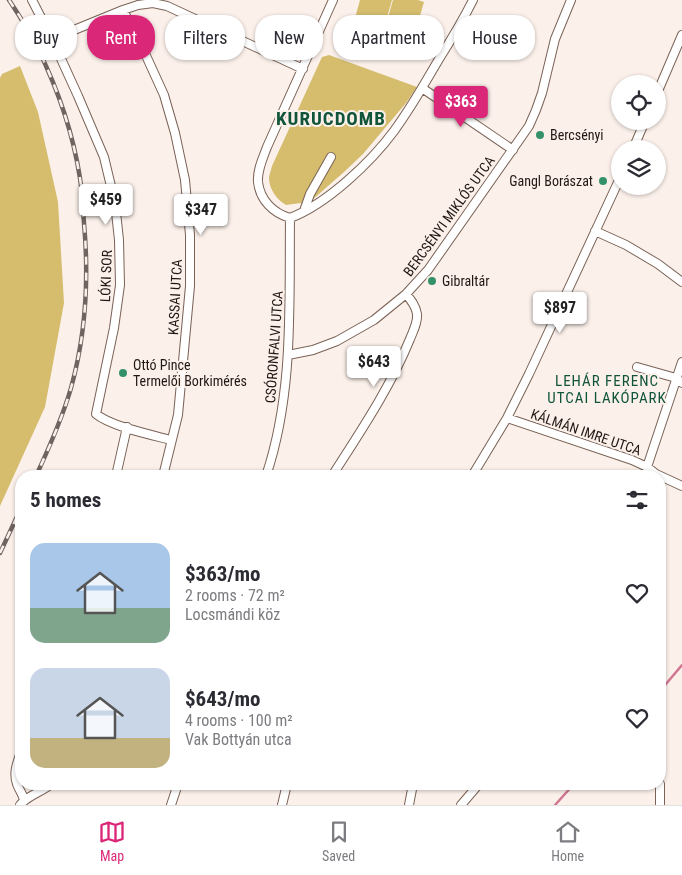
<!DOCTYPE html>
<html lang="en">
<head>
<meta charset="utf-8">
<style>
	body { margin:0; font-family:"Roboto Condensed",sans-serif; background:#f7f7f7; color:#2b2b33; height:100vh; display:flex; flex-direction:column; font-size:19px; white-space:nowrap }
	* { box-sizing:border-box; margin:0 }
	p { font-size:16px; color:#7c7c81 }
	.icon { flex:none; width:28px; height:28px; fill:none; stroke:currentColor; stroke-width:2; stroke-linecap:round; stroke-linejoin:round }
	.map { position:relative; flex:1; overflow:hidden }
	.sheet { position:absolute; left:15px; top:470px; width:651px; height:320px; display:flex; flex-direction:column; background:#fff; border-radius:20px; box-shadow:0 1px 4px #0004 }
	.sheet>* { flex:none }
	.banner { position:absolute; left:15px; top:15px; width:652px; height:45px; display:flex; gap:10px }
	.buttons { position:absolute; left:611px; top:75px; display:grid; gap:10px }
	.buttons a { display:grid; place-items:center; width:55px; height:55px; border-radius:50%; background:#fff; box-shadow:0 1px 4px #0004; font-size:25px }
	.price { position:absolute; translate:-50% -42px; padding:0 11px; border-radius:5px; background:#fff; color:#222; font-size:16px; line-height:32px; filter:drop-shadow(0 1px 2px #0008) }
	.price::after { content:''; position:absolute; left:50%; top:30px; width:15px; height:11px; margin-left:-8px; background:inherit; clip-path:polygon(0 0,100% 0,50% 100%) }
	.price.selected { background:#db2777; color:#fff }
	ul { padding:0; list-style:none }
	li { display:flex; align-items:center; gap:15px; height:125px; padding:0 15px }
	li span { display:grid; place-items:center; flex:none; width:140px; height:100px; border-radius:15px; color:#555 }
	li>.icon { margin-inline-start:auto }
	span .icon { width:60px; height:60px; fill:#fffc; stroke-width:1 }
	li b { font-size:21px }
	h2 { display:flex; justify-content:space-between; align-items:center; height:60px; padding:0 15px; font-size:21px }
	.tag { padding:0 18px; border-radius:20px; background:#fff; box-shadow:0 1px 4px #0004; font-size:18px; line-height:45px }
	.tag.selected { background:#db2777; color:#fff }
	.tab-bar { display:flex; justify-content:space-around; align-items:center; height:70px; border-top:1px solid #e1e1e2; background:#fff; font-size:14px; color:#7c7c81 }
	.tab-bar a { display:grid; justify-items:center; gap:2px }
	.tab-bar .selected { color:#db2777 }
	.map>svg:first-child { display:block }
	.green { fill:#d5bd6d }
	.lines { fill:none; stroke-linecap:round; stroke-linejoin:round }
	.stream { stroke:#d07892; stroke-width:2.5 }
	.street-casing { stroke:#7a6256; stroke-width:10 }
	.street { stroke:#fff; stroke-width:8 }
	.rail-casing { stroke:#6f645f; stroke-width:4.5 }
	.rail { stroke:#fbf0ea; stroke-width:2.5; stroke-dasharray:8; stroke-linecap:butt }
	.poi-dot { fill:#34926a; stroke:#fbf0ea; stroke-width:2 }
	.labels { text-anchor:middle; stroke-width:4; stroke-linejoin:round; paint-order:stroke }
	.poi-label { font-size:14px; fill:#221813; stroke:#fbf0ea; text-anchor:start }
	.street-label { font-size:14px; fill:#221813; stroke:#fbf0ea }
	.neighbourhood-label { font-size:15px; letter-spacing:1px; fill:#10543a; stroke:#fbf0ea }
	.district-label { font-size:19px; font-weight:bold; letter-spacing:1px; fill:#10543a; stroke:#fbf0ea }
</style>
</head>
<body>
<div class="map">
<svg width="682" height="805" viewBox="0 0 682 805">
	<rect width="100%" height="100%" fill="#fbf0ea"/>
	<!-- green -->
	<path class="green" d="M 360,0 L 392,0 L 378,48 L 349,40 Z
		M 393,0 L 418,0 L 424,2 L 408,57 L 379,49 Z
		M 329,55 L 417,87 L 406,103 L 363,154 L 344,172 L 303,208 L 301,203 L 286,205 C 277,200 269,189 269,178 C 269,175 271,170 272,166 L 322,57 Z
		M 20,66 L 38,112 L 58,202 L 64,303 L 45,407 L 0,506 L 0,78 L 2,74 Z"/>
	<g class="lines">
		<!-- stream -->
		<path class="stream" d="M 660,691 L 682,665
			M 555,805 L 574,784"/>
		<defs>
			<path id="street" d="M 32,0 L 52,39 L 78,96 L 104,157 L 115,203 L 119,240 L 120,285 L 114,328 L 96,414 C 110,426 152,435 171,440
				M 333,0 L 267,147 C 263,158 257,170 258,182 C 260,200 273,213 290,218 C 327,204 371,162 394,131 C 411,108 425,83 439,59 C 451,40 463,20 473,0
				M 123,10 L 143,49 L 164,95 L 175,133 L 185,180 L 190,235 L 190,286 L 178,415 L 163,476
				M 52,39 L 123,10 L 138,5 L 153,3 L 167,6 L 303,69
				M 422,88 L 513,150
				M 658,91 L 682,35
				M 633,149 L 645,121
				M 304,211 L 310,194 L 331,157
				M 595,231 L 626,245 L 658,264 L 682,282
				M 288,355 L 313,350 L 337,341 L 374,320 L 406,294 L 428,270 L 529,126 L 536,110 L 542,93 L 555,39 L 571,0
				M 637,367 L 676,378 L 682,383
				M 507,418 L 632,460 L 647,467 L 656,474 L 682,486
				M 116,476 L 127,427
				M 266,476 C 294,393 289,304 290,218
				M 332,476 C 360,432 390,388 410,339 C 413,331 418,323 417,314 C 416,306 411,300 406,294
				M 472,476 L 507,418 L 529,374 L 620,178
				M 644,476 L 682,362
				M 21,752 C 17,763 13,773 17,784 C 19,790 23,794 24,800
				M 660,784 L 660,805
				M 20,805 C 28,795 42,792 51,784
				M 171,805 L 178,784
				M 282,805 L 287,784
				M 409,805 L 413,784
				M 461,805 L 479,784"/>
		</defs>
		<!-- street casing -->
		<use href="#street" class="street-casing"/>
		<!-- street -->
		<use href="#street" class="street"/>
		<defs>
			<path id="rail" d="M 9,0 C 23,21 36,42 46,66 C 64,106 77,150 82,193 C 83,203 83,213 84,223 C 89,279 86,334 71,388 C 62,419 49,448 36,476
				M 0,553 L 21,508"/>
		</defs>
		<!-- rail casing -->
		<use href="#rail" class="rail-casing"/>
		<!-- rail -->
		<use href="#rail" class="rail"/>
	</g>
	<!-- markers -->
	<g class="poi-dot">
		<circle cx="540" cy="135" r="5"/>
		<circle cx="603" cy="181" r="5"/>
		<circle cx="432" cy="281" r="5"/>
		<circle cx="123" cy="373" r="5"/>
	</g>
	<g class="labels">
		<!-- poi labels -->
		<g class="poi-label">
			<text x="550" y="140">Bercsényi</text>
			<text x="593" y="186" text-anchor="end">Gangl Borászat</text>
			<text x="442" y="286">Gibraltár</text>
			<text x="133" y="370">Ottó Pince<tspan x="133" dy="16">Termelői Borkimérés</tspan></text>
		</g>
		<!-- street labels -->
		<g class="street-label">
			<text transform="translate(449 216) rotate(-54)" y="5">BERCSÉNYI MIKLÓS UTCA</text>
			<text transform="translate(106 276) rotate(-88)" y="5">LÓKI SOR</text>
			<text transform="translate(175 297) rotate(-87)" y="5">KASSAI UTCA</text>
			<text transform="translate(274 347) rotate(-86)" y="5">CSÓRONFALVI UTCA</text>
			<text transform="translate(586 432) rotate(19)" y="5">KÁLMÁN IMRE UTCA</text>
		</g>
		<!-- neighbourhood labels -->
		<g class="neighbourhood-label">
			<text x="607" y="386">LEHÁR FERENC<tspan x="607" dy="17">UTCAI LAKÓPARK</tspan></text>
		</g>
		<!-- district labels -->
		<g class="district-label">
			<text x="331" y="125">KURUCDOMB</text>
		</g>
	</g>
</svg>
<div class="buttons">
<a><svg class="icon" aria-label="locate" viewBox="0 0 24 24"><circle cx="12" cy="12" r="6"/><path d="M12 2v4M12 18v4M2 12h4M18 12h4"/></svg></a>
<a><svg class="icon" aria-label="layers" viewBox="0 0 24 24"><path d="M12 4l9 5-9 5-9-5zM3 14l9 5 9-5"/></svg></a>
</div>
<b class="price selected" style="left:461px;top:128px">$363</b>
<b class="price" style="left:106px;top:226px">$459</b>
<b class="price" style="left:201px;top:236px">$347</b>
<b class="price" style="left:560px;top:334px">$897</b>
<b class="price" style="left:374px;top:388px">$643</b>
<div class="banner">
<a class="tag">Buy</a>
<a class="tag selected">Rent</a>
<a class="tag">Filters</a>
<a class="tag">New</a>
<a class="tag">Apartment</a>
<a class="tag">House</a>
</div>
<section class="sheet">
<h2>5 homes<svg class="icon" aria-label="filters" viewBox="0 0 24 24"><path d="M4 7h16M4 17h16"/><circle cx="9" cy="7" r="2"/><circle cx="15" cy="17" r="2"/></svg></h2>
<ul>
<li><span style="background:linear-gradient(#a9c7e8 65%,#7fa58c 0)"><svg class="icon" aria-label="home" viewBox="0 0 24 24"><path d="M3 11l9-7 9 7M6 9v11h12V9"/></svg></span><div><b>$363/mo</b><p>2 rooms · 72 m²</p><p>Locsmándi köz</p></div><svg class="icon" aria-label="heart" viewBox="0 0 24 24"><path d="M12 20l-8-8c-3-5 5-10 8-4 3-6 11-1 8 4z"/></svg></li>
<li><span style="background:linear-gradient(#c9d6e8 70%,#c2b280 0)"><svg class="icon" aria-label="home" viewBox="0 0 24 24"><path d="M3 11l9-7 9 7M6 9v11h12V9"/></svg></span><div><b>$643/mo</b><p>4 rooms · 100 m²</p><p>Vak Bottyán utca</p></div><svg class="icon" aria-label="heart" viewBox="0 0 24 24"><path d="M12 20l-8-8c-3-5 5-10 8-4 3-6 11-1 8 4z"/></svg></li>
</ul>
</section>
</div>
<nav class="tab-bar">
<a class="selected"><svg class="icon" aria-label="map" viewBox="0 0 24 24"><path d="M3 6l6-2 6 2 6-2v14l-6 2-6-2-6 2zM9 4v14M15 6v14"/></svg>Map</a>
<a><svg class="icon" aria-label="saved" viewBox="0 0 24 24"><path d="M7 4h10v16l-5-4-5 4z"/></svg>Saved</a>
<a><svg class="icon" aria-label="home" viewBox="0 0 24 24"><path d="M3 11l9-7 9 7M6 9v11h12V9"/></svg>Home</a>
</nav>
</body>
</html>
